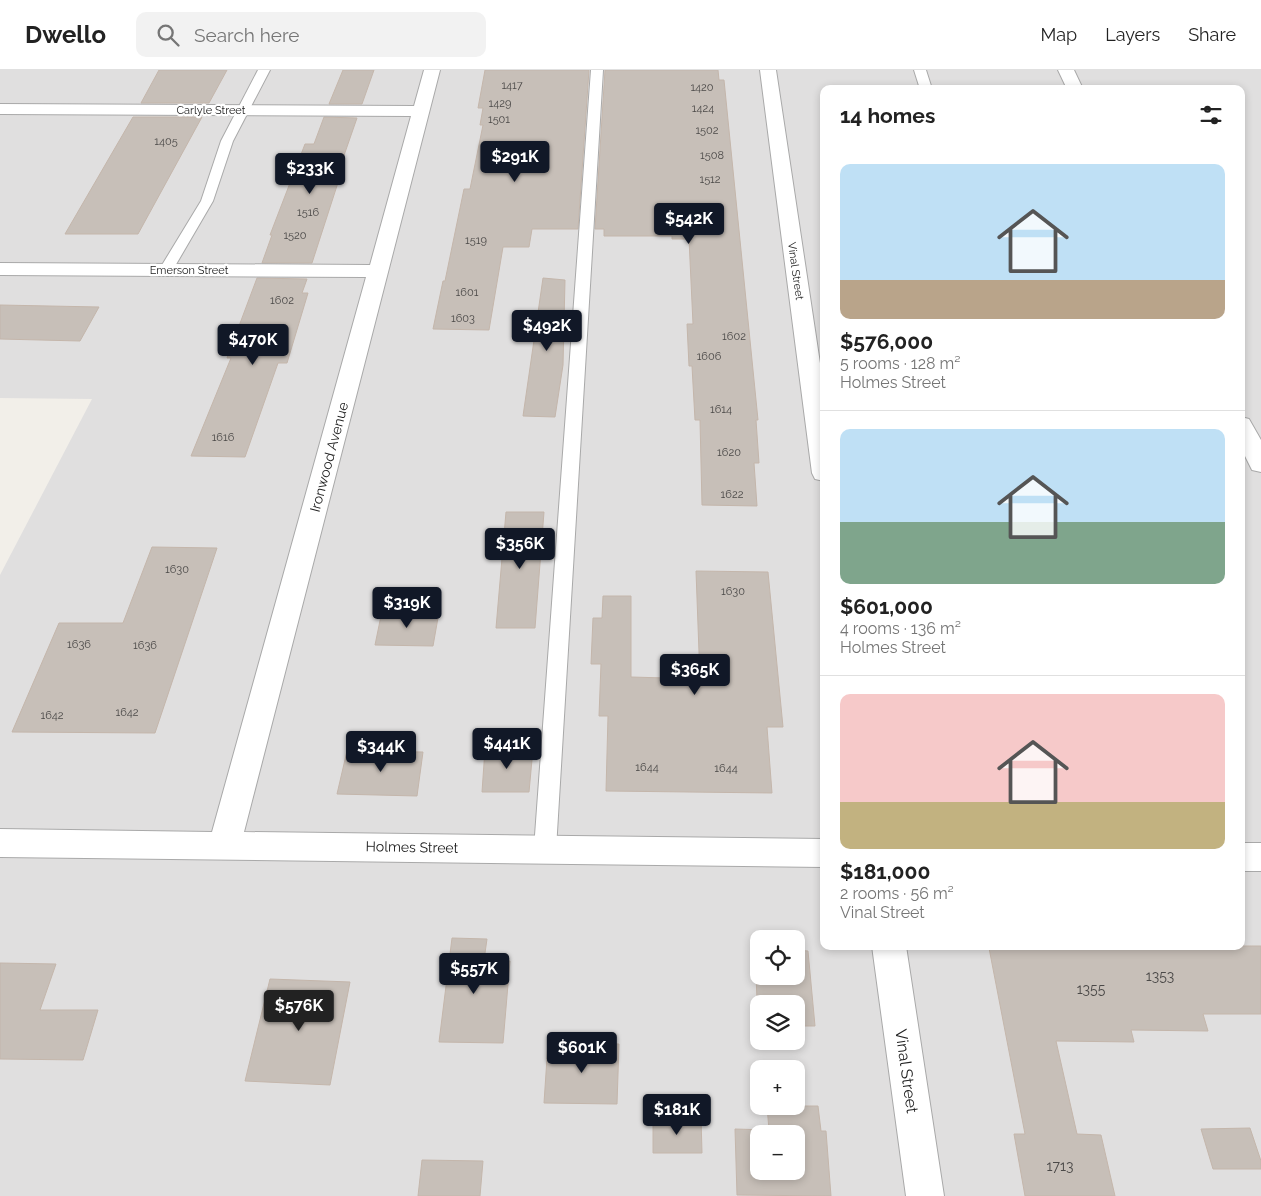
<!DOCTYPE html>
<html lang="en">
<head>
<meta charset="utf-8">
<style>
	body { margin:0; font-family:Raleway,sans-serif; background:#f2f2f2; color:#222; height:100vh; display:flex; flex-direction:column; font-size:19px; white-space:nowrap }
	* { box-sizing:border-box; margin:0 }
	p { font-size:16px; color:#767676 }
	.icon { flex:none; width:28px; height:28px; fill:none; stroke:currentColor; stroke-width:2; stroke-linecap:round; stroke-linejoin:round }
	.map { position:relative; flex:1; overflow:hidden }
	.sheet { position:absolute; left:820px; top:15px; width:425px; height:865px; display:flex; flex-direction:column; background:#fff; border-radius:10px; box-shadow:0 2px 8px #0003 }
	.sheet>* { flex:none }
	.fabs { position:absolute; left:750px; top:860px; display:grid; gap:10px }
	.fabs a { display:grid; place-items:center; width:55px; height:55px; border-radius:10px; background:#fff; box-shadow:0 2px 8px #0003; font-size:25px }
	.price { position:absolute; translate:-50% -42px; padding:0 11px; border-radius:5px; background:#111827; color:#fff; font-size:16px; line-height:32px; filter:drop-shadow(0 1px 2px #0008) }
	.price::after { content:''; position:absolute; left:50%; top:30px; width:15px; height:11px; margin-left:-8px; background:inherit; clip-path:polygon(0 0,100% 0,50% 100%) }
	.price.current { background:#222; color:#fff }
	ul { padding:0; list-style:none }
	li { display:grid; align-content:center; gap:10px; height:265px; padding:0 20px }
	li+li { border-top:1px solid #e0e0e0 }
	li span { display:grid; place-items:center; height:155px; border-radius:10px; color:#555 }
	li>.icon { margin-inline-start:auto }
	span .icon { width:90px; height:90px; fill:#fffc; stroke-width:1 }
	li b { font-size:21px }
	h2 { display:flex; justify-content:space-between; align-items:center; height:60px; padding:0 20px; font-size:21px }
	header { display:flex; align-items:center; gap:30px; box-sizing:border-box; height:70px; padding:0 25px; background:#fff; border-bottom:1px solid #e0e0e0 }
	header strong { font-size:24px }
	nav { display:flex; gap:28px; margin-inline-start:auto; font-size:18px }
	.search { width:350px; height:45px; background:#f2f2f2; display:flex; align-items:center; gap:12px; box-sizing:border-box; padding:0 18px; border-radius:10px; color:#767676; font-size:19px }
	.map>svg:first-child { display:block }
	.residential { fill:#e0dfdf; fill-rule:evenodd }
	.building { fill:#c7bfb8; stroke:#c4b6ab; fill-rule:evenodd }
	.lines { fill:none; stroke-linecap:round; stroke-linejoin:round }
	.service-casing { stroke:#a9a9a9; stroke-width:2 }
	.minor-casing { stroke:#a9a9a9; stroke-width:2 }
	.service { fill:#fff; fill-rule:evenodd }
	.minor { fill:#fff; fill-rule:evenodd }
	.labels { text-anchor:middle; stroke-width:4.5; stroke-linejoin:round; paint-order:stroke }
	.number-label { font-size:11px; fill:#4b4948 }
	.far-street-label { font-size:11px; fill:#222; stroke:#fff }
	.street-label { font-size:14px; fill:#222; stroke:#fff }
	.near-number-label { font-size:14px; fill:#4b4948 }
	.near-street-label { font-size:16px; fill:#222; stroke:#fff }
</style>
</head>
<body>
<header>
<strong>Dwello</strong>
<div class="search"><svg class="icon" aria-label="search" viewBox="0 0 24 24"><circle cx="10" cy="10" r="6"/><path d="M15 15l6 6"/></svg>Search here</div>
<nav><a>Map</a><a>Layers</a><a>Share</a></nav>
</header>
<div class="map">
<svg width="1261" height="1126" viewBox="0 0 1261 1126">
	<rect width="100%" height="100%" fill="#f2efe9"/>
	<!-- residential -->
	<path class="residential" d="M 0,0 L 1261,0 L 1261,1126 L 0,1126 L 0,505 L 92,329 L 0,328 ZM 824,19 L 1241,19 L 1241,876 L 824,876 ZM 759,869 L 796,869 L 796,906 L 759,906 ZM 759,934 L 796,934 L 796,971 L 759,971 ZM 759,999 L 796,999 L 796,1036 L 759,1036 ZM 759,1064 L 796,1064 L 796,1101 L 759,1101 Z"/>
	<!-- building -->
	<path class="building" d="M 159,0 L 227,0 L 209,33 L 141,33 Z
		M 343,0 L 374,0 L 362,34 L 329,34 Z
		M 485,0 L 589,0 L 578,159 L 532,159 L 529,177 L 503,177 L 489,260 L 433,259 L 443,211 L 445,211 L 464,119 L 470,119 L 483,55 L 480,55 L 483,38 L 478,38 Z
		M 605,0 L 718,0 L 719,10 L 724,10 L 758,350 L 756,350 L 759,393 L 754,393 L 757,436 L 702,435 L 700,350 L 695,350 L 692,296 L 689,296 L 687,254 L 693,254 L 689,169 L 672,169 L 672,166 L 604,166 L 604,159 L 595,159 Z
		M 133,47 L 202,47 L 138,164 L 65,164 Z
		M 324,47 L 357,48 L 341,94 L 344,94 L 312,193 L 262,193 L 272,165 L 270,165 L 305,74 L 314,74 Z
		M 257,208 L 307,209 L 302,223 L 308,223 L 287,293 L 278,293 L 245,387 L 191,386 L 231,288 L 227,288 Z
		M 543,208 L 565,210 L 563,295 L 555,347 L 523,346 Z
		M 0,235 L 99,237 L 80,271 L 0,269 Z
		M 506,442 L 544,442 L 535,558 L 496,558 Z
		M 152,477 L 217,478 L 155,663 L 12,662 L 59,553 L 123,553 Z
		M 696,501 L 768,502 L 783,657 L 767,657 L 772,723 L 606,721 L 608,646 L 599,646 L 601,594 L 591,594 L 593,548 L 602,548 L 603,526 L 631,526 L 631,607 L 700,609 Z
		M 382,541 L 439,542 L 433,576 L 375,575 Z
		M 485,679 L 533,679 L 529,722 L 482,722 Z
		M 347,681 L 423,682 L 417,726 L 337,724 Z
		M 452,868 L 487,869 L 484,890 L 510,891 L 503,973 L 439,972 Z
		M 1064,876 L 1261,876 L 1261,944 L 1203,944 L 1208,961 L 1131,960 L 1134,972 L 1056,971 L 1077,1064 L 1101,1065 L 1115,1126 L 1025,1126 L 1014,1064 L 1025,1064 L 989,878 L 1064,879 Z
		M 755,880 L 759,880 L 759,906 L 796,906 L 796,880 L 808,881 L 815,956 L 796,956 L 796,934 L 759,934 L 758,955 Z
		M 0,893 L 56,894 L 40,940 L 98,940 L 83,990 L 0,989 Z
		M 270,909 L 350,912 L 330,1015 L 245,1011 Z
		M 548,973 L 619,974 L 617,1034 L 544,1033 Z
		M 767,1036 L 818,1036 L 821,1061 L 826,1061 L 831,1126 L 737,1125 L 735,1059 L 769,1060 ZM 759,1064 L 796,1064 L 796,1101 L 759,1101 Z
		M 653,1048 L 701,1048 L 702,1083 L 653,1083 Z
		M 1250,1058 L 1261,1091 L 1261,1099 L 1213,1099 L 1201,1059 Z
		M 422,1090 L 483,1091 L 480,1126 L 418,1126 Z"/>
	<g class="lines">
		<defs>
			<path id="service" d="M 258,0 L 270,0 L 233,71 L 213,131 L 171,203 L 161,203 L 159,200 L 201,131 L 221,71 Z
				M 591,0 L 603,0 L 556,779 L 553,786 L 545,788 L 537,786 L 534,779 Z
				M 914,0 L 926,0 L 932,19 L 920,19 Z"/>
			<path id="minor" d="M 424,0 L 440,0 L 244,762 L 824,769 L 824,797 L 0,787 L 0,759 L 212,762 L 366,207 L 0,205 L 0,193 L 370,195 L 411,46 L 0,44 L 0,34 L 414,36 Z
				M 760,0 L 776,0 L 824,320 L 824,411 L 815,409 L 812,403 Z
				M 1058,0 L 1074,0 L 1083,19 L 1067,19 Z
				M 1241,347 L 1249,349 L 1261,370 L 1261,402 L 1252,400 L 1241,378 Z
				M 1241,773 L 1261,773 L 1261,801 L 1241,801 Z
				M 872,876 L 906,876 L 944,1126 L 906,1126 Z"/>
		</defs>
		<!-- service casing -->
		<use href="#service" class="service-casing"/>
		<!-- minor casing -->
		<use href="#minor" class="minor-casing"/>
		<!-- service -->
		<use href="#service" class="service"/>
		<!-- minor -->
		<use href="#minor" class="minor"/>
	</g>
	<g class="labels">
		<!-- number labels -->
		<g class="number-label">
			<text x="512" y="19">1417</text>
			<text x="702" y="21">1420</text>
			<text x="500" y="37">1429</text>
			<text x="703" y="42">1424</text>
			<text x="499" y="53">1501</text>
			<text x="707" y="64">1502</text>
			<text x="166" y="75">1405</text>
			<text x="712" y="89">1508</text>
			<text x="710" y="113">1512</text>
			<text x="308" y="146">1516</text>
			<text x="295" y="169">1520</text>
			<text x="476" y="174">1519</text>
			<text x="467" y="226">1601</text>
			<text x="282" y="234">1602</text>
			<text x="463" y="252">1603</text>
			<text x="734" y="270">1602</text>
			<text x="709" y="290">1606</text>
			<text x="721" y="343">1614</text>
			<text x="223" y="371">1616</text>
			<text x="729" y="386">1620</text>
			<text x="732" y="428">1622</text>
			<text x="177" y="503">1630</text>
			<text x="733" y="525">1630</text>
			<text x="79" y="578">1636</text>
			<text x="145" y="579">1636</text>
			<text x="127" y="646">1642</text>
			<text x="52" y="649">1642</text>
			<text x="647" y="701">1644</text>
			<text x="726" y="702">1644</text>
		</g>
		<!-- far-street labels -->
		<g class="far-street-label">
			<text x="211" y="44">Carlyle Street</text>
			<text x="189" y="204">Emerson Street</text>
			<text transform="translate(796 201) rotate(82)" y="4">Vinal Street</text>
		</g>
		<!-- street labels -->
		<g class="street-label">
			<text transform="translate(329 387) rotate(-75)" y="5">Ironwood Avenue</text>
			<text transform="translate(412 777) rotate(1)" y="5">Holmes Street</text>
		</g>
		<!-- near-number labels -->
		<g class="near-number-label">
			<text x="1160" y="911">1353</text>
			<text x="1091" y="924">1355</text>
			<text x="1060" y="1101">1713</text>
		</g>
		<!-- near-street labels -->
		<g class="near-street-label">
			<text transform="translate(907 1001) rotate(82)" y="6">Vinal Street</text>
		</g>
	</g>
</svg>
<div class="fabs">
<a><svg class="icon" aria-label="locate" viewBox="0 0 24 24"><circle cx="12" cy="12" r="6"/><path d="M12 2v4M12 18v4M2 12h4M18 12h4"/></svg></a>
<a><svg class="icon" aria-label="layers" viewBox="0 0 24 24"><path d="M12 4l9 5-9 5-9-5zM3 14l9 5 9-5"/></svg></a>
<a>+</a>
<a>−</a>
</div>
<b class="price" style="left:515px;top:113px">$291K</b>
<b class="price" style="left:310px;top:125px">$233K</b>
<b class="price" style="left:689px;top:175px">$542K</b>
<b class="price" style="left:547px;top:282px">$492K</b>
<b class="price" style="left:253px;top:296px">$470K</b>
<b class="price" style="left:520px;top:500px">$356K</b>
<b class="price" style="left:407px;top:559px">$319K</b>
<b class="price" style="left:695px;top:626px">$365K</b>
<b class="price" style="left:507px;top:700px">$441K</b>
<b class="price" style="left:381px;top:703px">$344K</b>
<b class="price" style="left:474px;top:925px">$557K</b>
<b class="price current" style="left:299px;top:962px">$576K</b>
<b class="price" style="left:582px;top:1004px">$601K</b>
<b class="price" style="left:677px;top:1066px">$181K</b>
<section class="sheet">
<h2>14 homes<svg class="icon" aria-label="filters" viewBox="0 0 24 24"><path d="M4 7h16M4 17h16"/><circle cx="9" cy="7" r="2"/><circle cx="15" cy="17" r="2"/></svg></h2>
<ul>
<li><span style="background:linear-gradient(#bfe0f5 75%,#b9a48a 0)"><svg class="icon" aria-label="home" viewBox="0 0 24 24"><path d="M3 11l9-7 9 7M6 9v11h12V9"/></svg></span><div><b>$576,000</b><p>5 rooms · 128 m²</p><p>Holmes Street</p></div></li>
<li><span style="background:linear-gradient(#bfe0f5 60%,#7fa58c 0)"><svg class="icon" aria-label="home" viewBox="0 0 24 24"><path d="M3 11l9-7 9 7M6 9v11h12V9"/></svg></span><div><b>$601,000</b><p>4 rooms · 136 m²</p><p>Holmes Street</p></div></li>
<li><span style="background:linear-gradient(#f6c9c9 70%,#c2b280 0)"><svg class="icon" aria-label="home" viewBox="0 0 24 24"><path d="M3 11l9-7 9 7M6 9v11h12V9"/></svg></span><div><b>$181,000</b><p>2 rooms · 56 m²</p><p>Vinal Street</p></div></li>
</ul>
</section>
</div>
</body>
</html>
